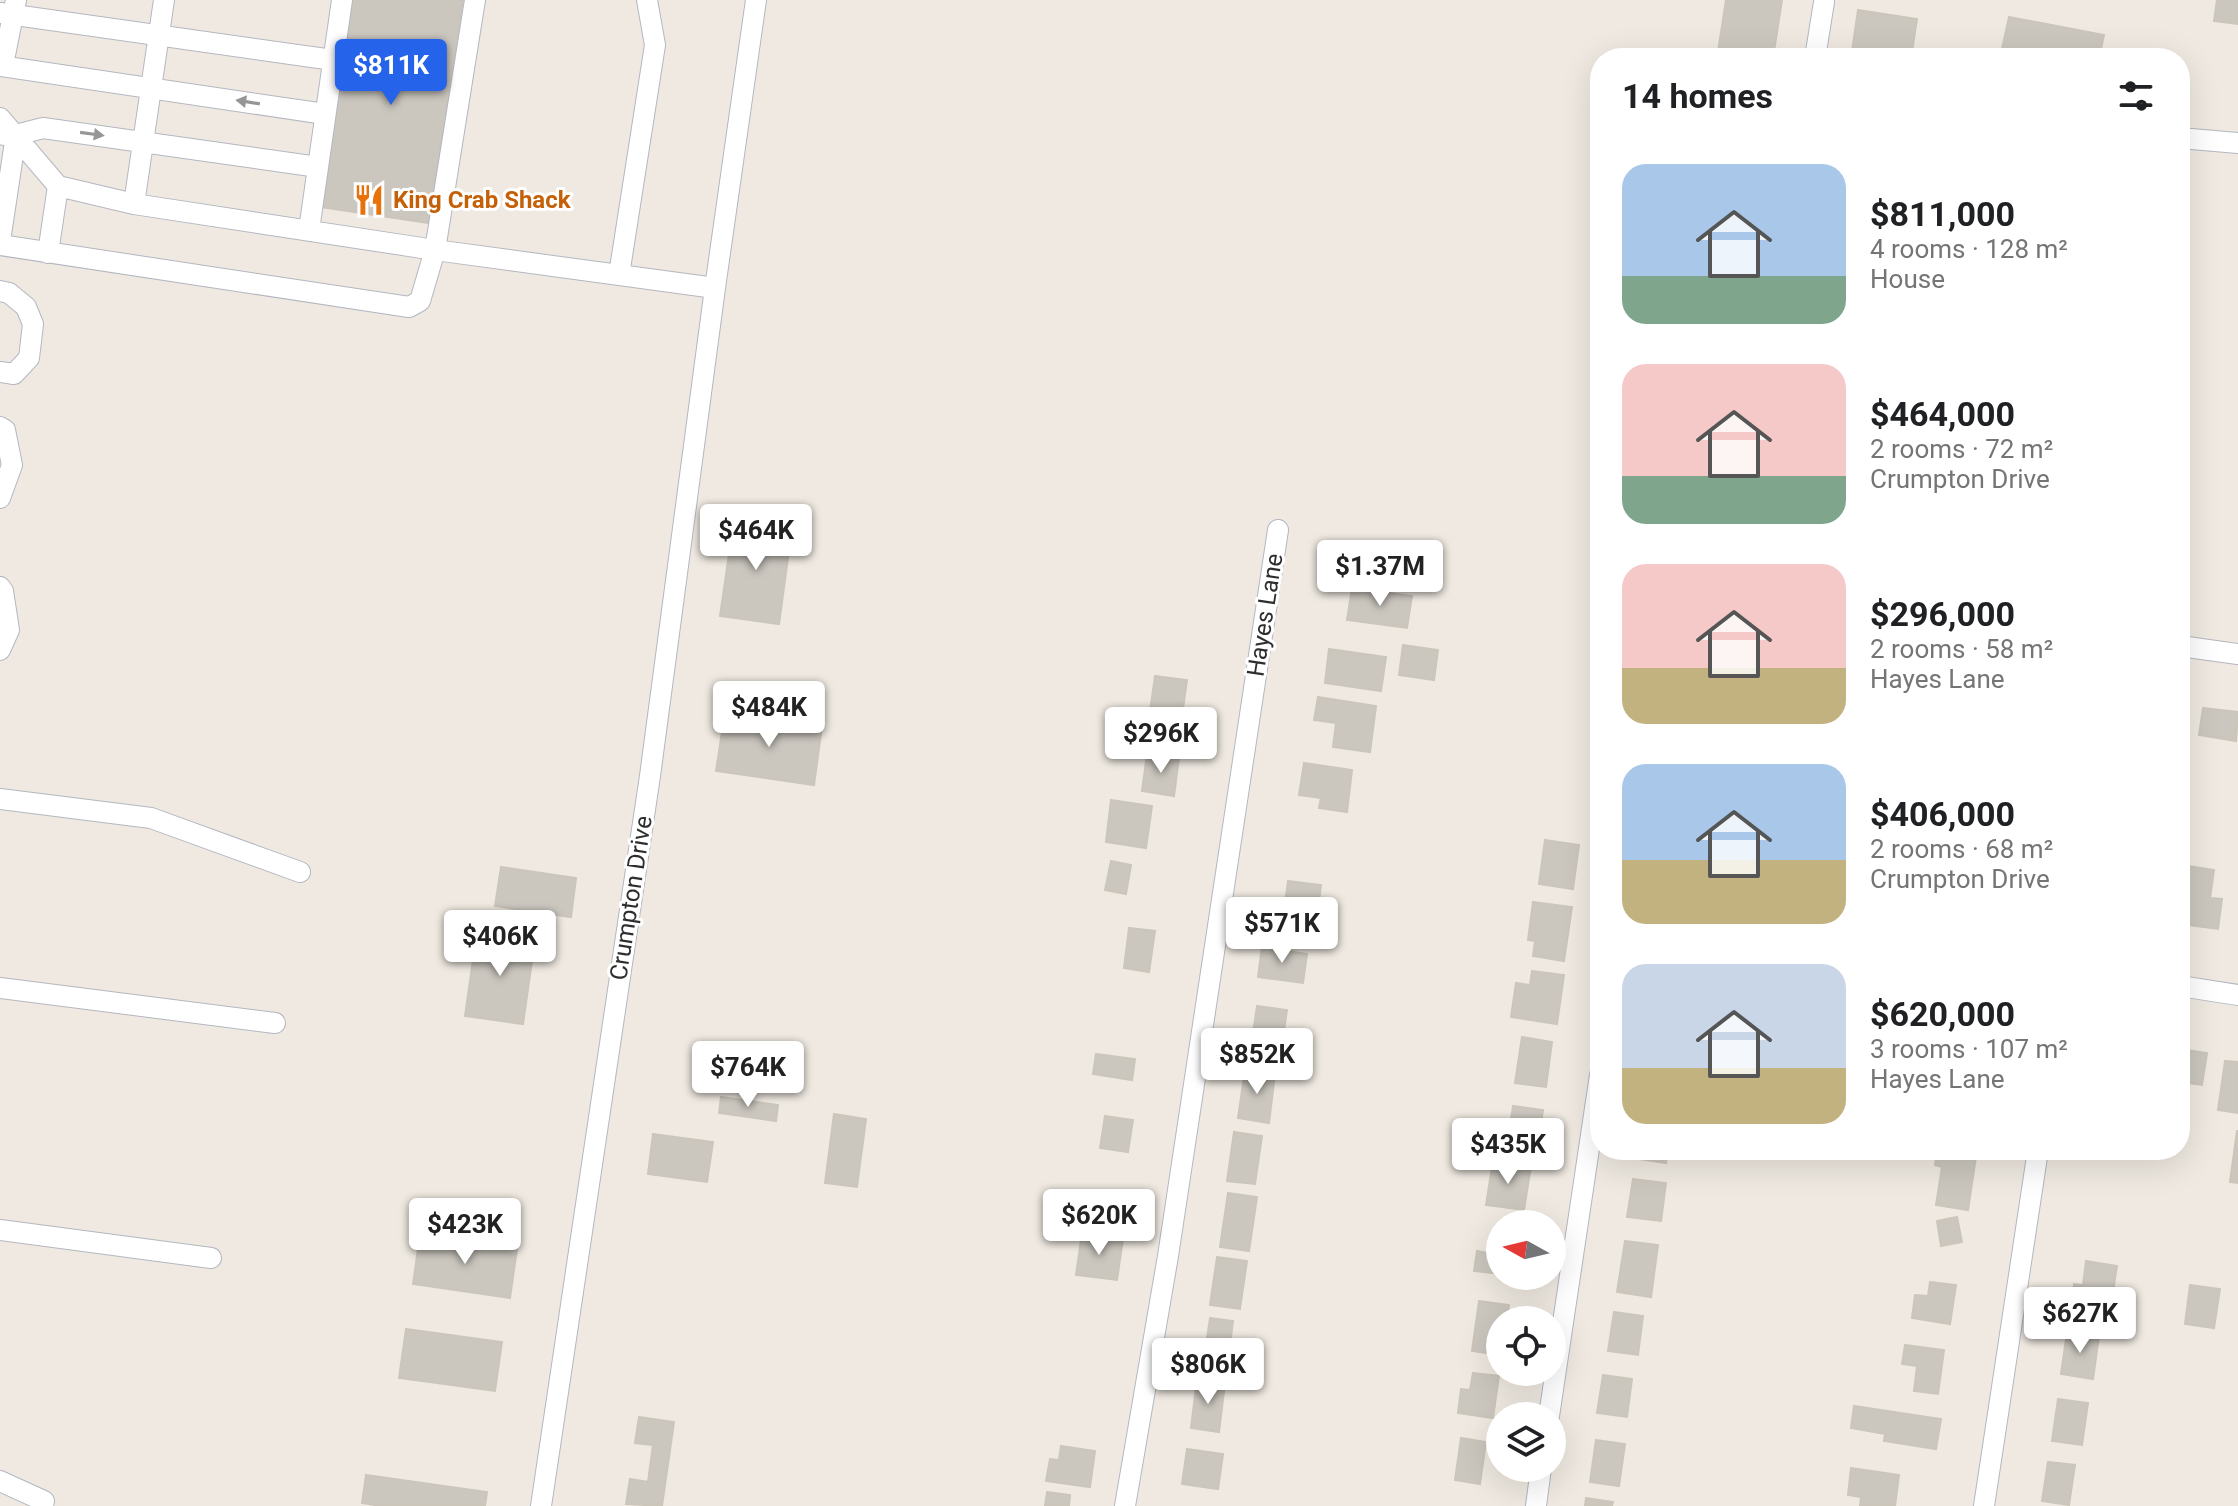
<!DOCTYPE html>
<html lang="en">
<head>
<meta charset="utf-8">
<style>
	body { margin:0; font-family:Roboto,sans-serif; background:#f2f2f2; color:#202124; height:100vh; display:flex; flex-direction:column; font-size:30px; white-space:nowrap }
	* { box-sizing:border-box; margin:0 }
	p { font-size:26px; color:#757577 }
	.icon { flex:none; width:44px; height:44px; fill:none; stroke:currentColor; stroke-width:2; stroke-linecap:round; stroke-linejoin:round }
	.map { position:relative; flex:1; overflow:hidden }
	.panel { position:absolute; left:1590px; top:48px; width:600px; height:1112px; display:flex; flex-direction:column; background:#fff; border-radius:32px; box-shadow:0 8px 32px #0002 }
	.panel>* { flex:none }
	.needle { width:52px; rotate:278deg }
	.buttons { position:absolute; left:1486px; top:1210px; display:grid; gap:16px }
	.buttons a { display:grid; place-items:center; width:80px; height:80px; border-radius:50%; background:#fff; box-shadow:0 8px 32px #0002; font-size:40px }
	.price { position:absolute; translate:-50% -68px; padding:0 18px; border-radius:8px; background:#fff; color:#222; font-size:26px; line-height:52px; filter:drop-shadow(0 2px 4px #0008) }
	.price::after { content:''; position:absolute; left:50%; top:48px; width:24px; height:18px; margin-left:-12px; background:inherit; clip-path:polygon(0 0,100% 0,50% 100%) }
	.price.selected { background:#2563eb; color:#fff }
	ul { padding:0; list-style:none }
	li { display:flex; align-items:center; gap:24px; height:200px; padding:0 32px }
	li span { display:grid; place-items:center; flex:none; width:224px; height:160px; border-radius:24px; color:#555 }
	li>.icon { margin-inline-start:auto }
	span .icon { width:96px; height:96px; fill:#fffc; stroke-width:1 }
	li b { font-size:34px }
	h2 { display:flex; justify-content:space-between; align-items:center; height:96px; padding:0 32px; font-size:34px }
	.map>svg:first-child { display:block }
	.building { fill:#cbc7bf; stroke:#cbc5ba; stroke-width:2 }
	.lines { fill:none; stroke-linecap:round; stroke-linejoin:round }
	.minor-casing { stroke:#b4b7c1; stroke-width:22 }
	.minor { stroke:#fff; stroke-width:20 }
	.oneway { fill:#969696 }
	.labels { text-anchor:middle; stroke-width:6; stroke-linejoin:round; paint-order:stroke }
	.food-label { font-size:24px; font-weight:bold; fill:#c56008; stroke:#fff; text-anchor:start }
	.street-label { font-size:24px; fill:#2e2e2e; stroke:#fff }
</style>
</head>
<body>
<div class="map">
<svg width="2238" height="1506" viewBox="0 0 2238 1506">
	<rect width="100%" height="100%" fill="#efe9e1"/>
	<!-- building -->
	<path class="building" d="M 351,0 L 463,0 L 429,223 L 320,207 Z
		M 1726,0 L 1782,0 L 1773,58 L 1717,58 Z
		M 2217,0 L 2238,0 L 2238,24 L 2214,21 Z
		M 1858,10 L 1917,19 L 1911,58 L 1851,58 Z
		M 2009,17 L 2104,35 L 2099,58 L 2000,58 Z
		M 734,520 L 792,528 L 779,624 L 720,616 Z
		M 1352,588 L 1412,596 L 1407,628 L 1347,620 Z
		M 1403,645 L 1438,650 L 1434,680 L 1399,675 Z
		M 1329,649 L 1386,657 L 1381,691 L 1325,683 Z
		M 1155,676 L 1187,680 L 1179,737 L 1147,733 Z
		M 1318,697 L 1376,706 L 1370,752 L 1333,747 L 1336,723 L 1314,720 Z
		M 2203,708 L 2238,712 L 2236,741 L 2199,735 Z
		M 725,712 L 822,726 L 814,785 L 716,771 Z
		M 1147,754 L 1179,758 L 1174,796 L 1142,791 Z
		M 1304,763 L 1352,770 L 1347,812 L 1319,808 L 1321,798 L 1299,795 Z
		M 1111,800 L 1152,806 L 1146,848 L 1106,842 Z
		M 1545,840 L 1579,845 L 1573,889 L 1539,884 Z
		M 1111,861 L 1131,865 L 1126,894 L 1105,890 Z
		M 2188,866 L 2214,870 L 2210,898 L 2222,899 L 2218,929 L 2180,924 Z
		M 501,867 L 576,878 L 571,917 L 495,906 Z
		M 1288,881 L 1321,885 L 1315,931 L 1282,927 Z
		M 1533,902 L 1572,907 L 1564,961 L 1533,956 L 1535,941 L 1528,940 Z
		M 1129,928 L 1155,931 L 1149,972 L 1124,968 Z
		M 477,932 L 535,940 L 523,1024 L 465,1016 Z
		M 1262,947 L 1307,954 L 1303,983 L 1258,977 Z
		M 1532,971 L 1564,975 L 1557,1024 L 1511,1017 L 1516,983 L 1530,985 Z
		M 1257,1006 L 1287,1010 L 1280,1058 L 1250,1054 Z
		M 1522,1037 L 1552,1042 L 1546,1087 L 1515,1083 Z
		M 2180,1049 L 2207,1053 L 2202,1085 L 2180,1082 Z
		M 1096,1054 L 1135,1059 L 1132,1080 L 1093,1074 Z
		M 2225,1061 L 2238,1062 L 2238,1113 L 2218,1110 Z
		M 1245,1070 L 1275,1074 L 1269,1123 L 1238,1118 Z
		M 721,1097 L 778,1105 L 776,1121 L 719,1113 Z
		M 1513,1106 L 1543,1110 L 1538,1144 L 1508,1139 Z
		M 834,1114 L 866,1119 L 857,1187 L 825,1183 Z
		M 1105,1116 L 1133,1120 L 1128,1152 L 1100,1148 Z
		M 2237,1131 L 2238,1131 L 2238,1183 L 2230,1182 Z
		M 1234,1132 L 1262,1136 L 1255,1184 L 1227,1181 Z
		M 653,1134 L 713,1142 L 707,1182 L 648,1174 Z
		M 1640,1150 L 1668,1150 L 1666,1163 L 1639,1159 Z
		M 1937,1150 L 1977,1150 L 1968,1210 L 1936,1205 L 1942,1167 L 1935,1165 Z
		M 1493,1161 L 1531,1166 L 1524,1210 L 1486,1205 Z
		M 1633,1179 L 1666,1183 L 1661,1221 L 1627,1217 Z
		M 1228,1193 L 1257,1197 L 1249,1251 L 1220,1247 Z
		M 1957,1217 L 1962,1242 L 1941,1246 L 1937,1221 Z
		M 1082,1233 L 1123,1239 L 1117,1280 L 1076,1275 Z
		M 420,1235 L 517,1249 L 510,1298 L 413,1284 Z
		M 1490,1235 L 1500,1236 L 1500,1274 L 1474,1271 L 1477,1251 L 1488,1253 Z
		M 1625,1241 L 1658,1245 L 1651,1297 L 1617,1292 Z
		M 1217,1257 L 1247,1261 L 1240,1309 L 1210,1305 Z
		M 2086,1261 L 2117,1266 L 2110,1310 L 2072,1304 L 2074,1284 L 2083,1285 Z
		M 1930,1282 L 1956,1285 L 1950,1324 L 1912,1318 L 1915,1295 L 1928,1296 Z
		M 2190,1285 L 2220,1289 L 2214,1328 L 2185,1324 Z
		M 1479,1301 L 1509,1305 L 1507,1320 L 1500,1320 L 1500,1355 L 1472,1351 Z
		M 1614,1312 L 1643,1316 L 1638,1355 L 1608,1351 Z
		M 1210,1318 L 1233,1321 L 1227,1369 L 1203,1366 Z
		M 406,1329 L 502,1342 L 495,1391 L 399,1378 Z
		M 2067,1332 L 2099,1336 L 2093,1379 L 2061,1374 Z
		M 1905,1345 L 1944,1350 L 1938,1394 L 1914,1391 L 1917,1366 L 1902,1364 Z
		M 1473,1373 L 1499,1376 L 1493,1418 L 1458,1413 L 1461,1389 L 1470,1390 Z
		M 1603,1375 L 1632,1379 L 1627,1417 L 1597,1413 Z
		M 1197,1379 L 1225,1383 L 1219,1432 L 1191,1428 Z
		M 2058,1399 L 2088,1403 L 2082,1445 L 2052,1441 Z
		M 1854,1406 L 1941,1419 L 1936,1449 L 1884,1441 L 1885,1434 L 1851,1428 Z
		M 639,1417 L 674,1422 L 662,1506 L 626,1504 L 630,1479 L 648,1482 L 653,1445 L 635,1443 Z
		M 1461,1438 L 1486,1442 L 1480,1484 L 1455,1480 Z
		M 1596,1440 L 1625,1444 L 1619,1486 L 1590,1482 Z
		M 1061,1446 L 1095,1451 L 1090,1487 L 1046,1481 L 1050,1459 L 1059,1460 Z
		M 1187,1449 L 1223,1454 L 1218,1489 L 1182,1484 Z
		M 2048,1462 L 2075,1465 L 2069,1505 L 2042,1501 Z
		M 1851,1468 L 1899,1475 L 1895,1506 L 1860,1506 L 1861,1497 L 1848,1495 Z
		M 366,1475 L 487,1492 L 485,1506 L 381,1506 L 362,1503 Z
		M 1047,1492 L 1070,1495 L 1069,1506 L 1045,1506 Z
		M 1586,1498 L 1613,1502 L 1612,1506 L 1585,1506 Z"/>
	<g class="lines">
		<defs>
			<path id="minor" d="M 0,13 L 333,60
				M 1815,58 L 1824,2
				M 0,63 L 5,55 L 16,0
				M 0,66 L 325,114
				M 0,118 L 58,186 L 134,204 L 435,250 L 715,288 L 756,0
				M 4,135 L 16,135 L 43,128 L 318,167
				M 2180,138 L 2238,143
				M 134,204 L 164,0
				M 309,230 L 342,0
				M 0,241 L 16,135
				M 0,245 L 409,307 L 420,301 L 435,250 L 475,0
				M 48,253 L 58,186
				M 619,275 L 655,45 L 647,0
				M 0,291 L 9,293 L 26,307 L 33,324 L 29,358 L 14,374 L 0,372
				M 0,427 L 5,430 L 12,465 L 0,498
				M 0,587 L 3,591 L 9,630 L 0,650
				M 2180,646 L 2238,654
				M 0,799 L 151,818 L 300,872
				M 2180,986 L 2238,995
				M 0,988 L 275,1023
				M 0,1230 L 211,1258
				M 1549,1416 L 1600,1075
				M 0,1481 L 44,1501 L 43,1506
				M 541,1506 L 650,776 L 715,288
				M 1125,1506 L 1168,1256 L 1278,530
				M 1536,1506 L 1541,1468
				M 1984,1506 L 2038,1150"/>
		</defs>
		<!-- minor casing -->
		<use href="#minor" class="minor-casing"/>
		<!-- minor -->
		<use href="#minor" class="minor"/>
	</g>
	<!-- one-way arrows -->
	<defs><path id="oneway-solid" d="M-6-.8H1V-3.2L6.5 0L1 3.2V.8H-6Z" transform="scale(2)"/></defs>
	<g class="oneway">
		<use href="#oneway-solid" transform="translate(248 102) rotate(-171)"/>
		<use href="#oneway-solid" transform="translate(92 134) rotate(8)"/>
	</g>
	<!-- icons -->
	<defs>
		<symbol id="restaurant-bare" viewBox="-9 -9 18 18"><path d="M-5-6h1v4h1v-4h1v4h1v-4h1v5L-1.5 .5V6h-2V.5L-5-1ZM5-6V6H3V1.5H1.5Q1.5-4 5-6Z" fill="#e8710a" stroke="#fff" stroke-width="2.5" paint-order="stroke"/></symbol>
	</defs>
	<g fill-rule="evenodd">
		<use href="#restaurant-bare" x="347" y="178" width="44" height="44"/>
	</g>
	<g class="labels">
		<!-- food labels -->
		<g class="food-label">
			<text x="393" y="208">King Crab Shack</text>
		</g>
		<!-- street labels -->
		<g class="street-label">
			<text transform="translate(1265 615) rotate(-81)" y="8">Hayes Lane</text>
			<text transform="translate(631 898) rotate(-81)" y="8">Crumpton Drive</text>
		</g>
	</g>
</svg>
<div class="buttons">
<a><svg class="needle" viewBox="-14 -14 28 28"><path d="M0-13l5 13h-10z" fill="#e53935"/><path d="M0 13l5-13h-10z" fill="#757577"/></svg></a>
<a><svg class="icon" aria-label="locate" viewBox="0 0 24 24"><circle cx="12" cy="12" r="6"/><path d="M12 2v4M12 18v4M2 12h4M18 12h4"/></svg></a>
<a><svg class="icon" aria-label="layers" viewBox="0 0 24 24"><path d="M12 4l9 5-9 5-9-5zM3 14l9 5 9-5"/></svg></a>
</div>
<b class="price selected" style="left:391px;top:107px">$811K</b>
<b class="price" style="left:756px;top:572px">$464K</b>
<b class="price" style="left:1380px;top:608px">$1.37M</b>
<b class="price" style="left:769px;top:749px">$484K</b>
<b class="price" style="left:1161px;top:775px">$296K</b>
<b class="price" style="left:1282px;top:965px">$571K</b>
<b class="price" style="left:500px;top:978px">$406K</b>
<b class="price" style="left:1257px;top:1096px">$852K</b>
<b class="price" style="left:748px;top:1109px">$764K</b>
<b class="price" style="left:1508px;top:1186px">$435K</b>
<b class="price" style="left:1099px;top:1257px">$620K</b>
<b class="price" style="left:465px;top:1266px">$423K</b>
<b class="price" style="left:2080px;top:1355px">$627K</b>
<b class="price" style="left:1208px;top:1406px">$806K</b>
<section class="panel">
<h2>14 homes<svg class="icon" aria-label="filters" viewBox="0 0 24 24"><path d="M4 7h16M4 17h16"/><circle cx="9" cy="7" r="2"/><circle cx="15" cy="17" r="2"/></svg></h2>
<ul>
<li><span style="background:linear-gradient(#a9c7e8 70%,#7fa58c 0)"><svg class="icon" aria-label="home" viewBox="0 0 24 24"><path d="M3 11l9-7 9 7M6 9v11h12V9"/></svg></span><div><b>$811,000</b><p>4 rooms · 128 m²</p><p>House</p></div></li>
<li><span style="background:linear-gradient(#f6c9c9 70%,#7fa58c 0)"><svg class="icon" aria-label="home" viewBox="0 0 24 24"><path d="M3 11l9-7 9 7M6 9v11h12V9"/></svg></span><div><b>$464,000</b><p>2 rooms · 72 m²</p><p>Crumpton Drive</p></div></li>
<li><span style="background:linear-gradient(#f6c9c9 65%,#c2b280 0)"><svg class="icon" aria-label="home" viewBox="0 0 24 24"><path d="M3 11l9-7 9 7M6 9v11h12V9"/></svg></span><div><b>$296,000</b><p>2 rooms · 58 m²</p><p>Hayes Lane</p></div></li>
<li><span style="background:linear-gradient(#a9c7e8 60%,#c2b280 0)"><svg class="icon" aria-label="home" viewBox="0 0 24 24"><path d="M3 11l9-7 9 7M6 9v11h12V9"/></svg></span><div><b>$406,000</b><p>2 rooms · 68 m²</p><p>Crumpton Drive</p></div></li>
<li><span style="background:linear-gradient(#c9d6e8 65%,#c2b280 0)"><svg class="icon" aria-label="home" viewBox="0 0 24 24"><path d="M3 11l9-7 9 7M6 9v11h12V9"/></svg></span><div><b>$620,000</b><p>3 rooms · 107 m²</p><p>Hayes Lane</p></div></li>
</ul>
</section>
</div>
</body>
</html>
